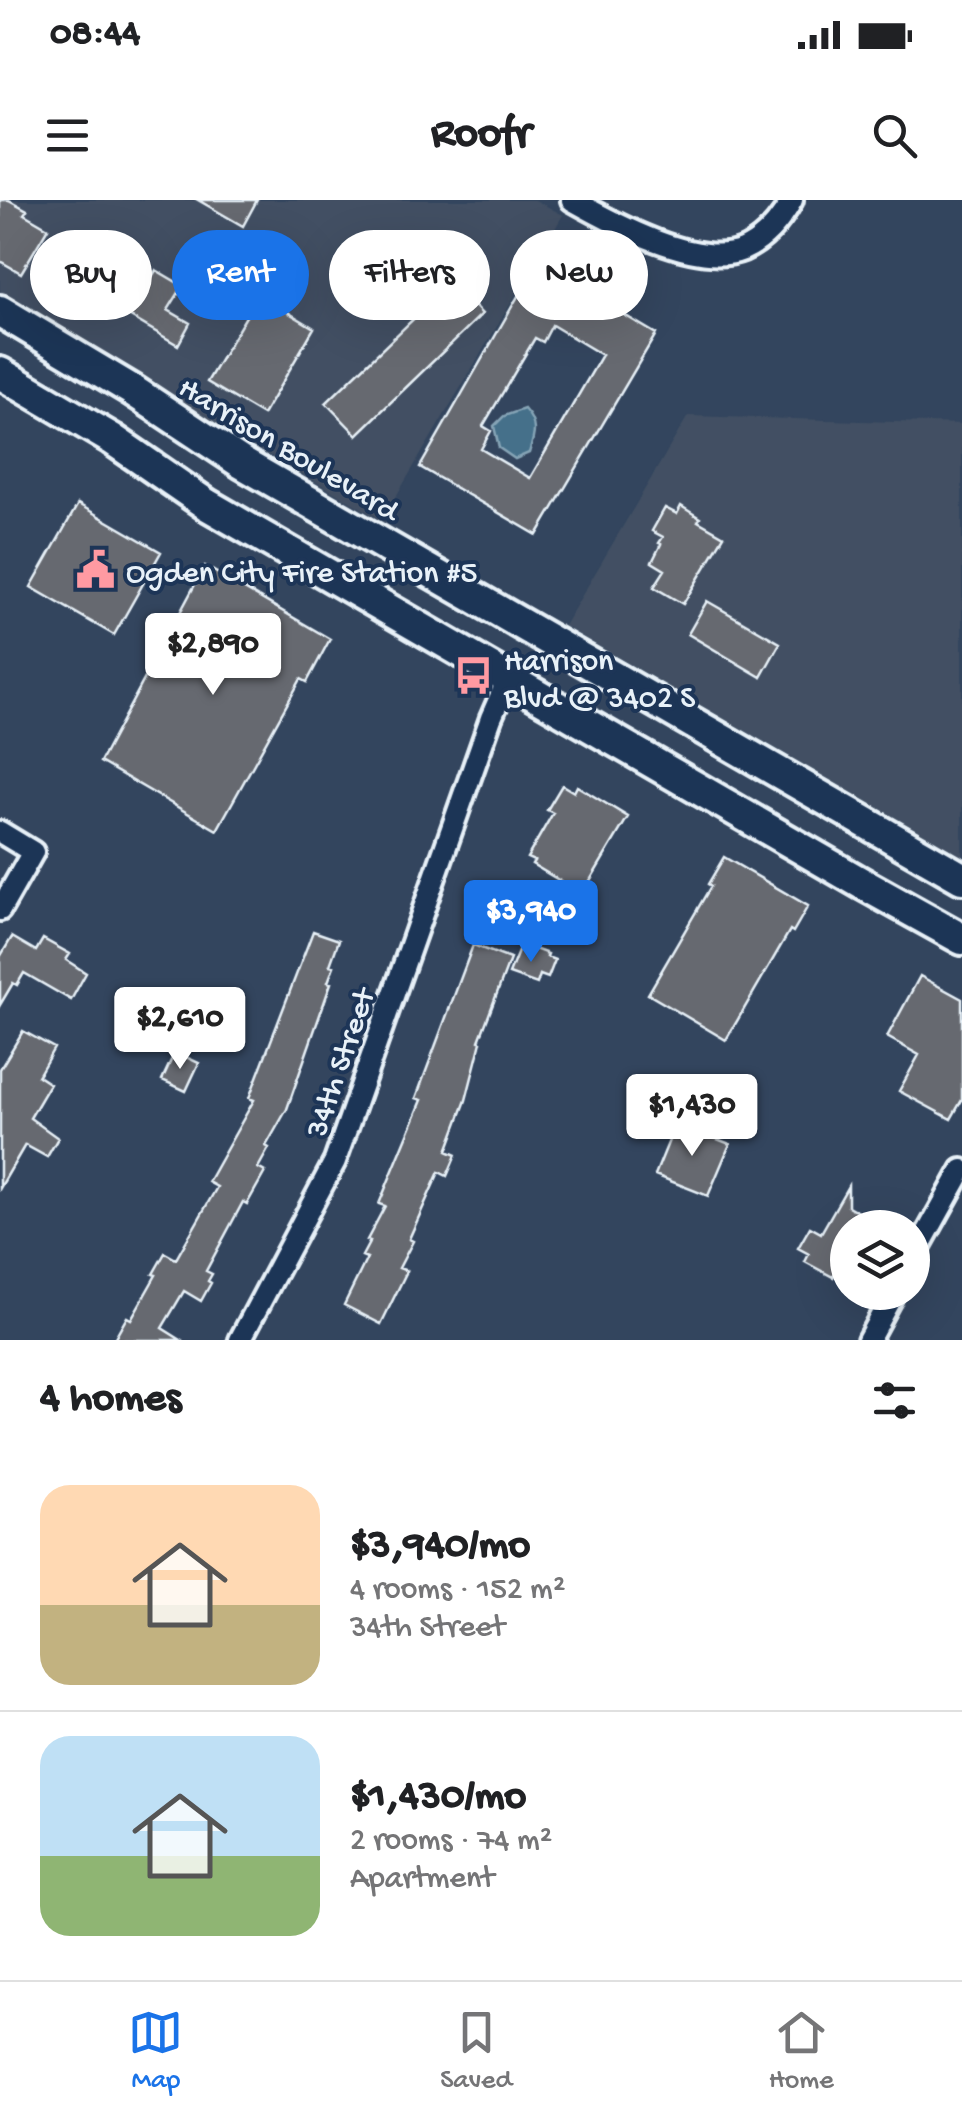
<!DOCTYPE html>
<html lang="en">
<head>
<meta charset="utf-8">
<style>
	body { margin:0; font-family:"Gochi Hand",sans-serif; background:#f6f6f6; color:#202124; height:100vh; display:flex; flex-direction:column; font-size:38px; white-space:nowrap }
	* { box-sizing:border-box; margin:0 }
	p { font-size:32px; color:#757577 }
	.icon { flex:none; width:55px; height:55px; fill:none; stroke:currentColor; stroke-width:2; stroke-linecap:round; stroke-linejoin:round }
	.map { position:relative; height:1140px; overflow:hidden }
	.drawer { display:flex; flex-direction:column; background:#fff; flex:1 }
	.drawer>* { flex:none }
	.hud { position:absolute; left:30px; top:30px; width:902px; height:90px; display:flex; gap:20px }
	.fabs { position:absolute; left:830px; top:1010px; display:grid; gap:20px }
	.fabs a { display:grid; place-items:center; width:100px; height:100px; border-radius:50%; background:#fff; box-shadow:0 10px 40px #0002; font-size:50px }
	.price { position:absolute; translate:-50% -85px; padding:0 22px; border-radius:10px; background:#fff; color:#222; font-size:32px; line-height:65px; filter:drop-shadow(0 2px 5px #0008) }
	.price::after { content:''; position:absolute; left:50%; top:60px; width:30px; height:22px; margin-left:-15px; background:inherit; clip-path:polygon(0 0,100% 0,50% 100%) }
	.price.active { background:#1a73e8; color:#fff }
	ul { padding:0; list-style:none }
	li { display:flex; align-items:center; gap:30px; height:250px; padding:0 40px }
	li+li { border-top:2px solid #e0e0e0 }
	li span { display:grid; place-items:center; flex:none; width:280px; height:200px; border-radius:30px; color:#555 }
	li>.icon { margin-inline-start:auto }
	span .icon { width:120px; height:120px; fill:#fffc; stroke-width:1 }
	li b { font-size:42px }
	h2 { display:flex; justify-content:space-between; align-items:center; height:120px; padding:0 40px; font-size:42px }
	.pill { padding:0 35px; border-radius:45px; background:#fff; box-shadow:0 10px 40px #0002; font-size:35px; line-height:90px }
	.pill.active { background:#1a73e8; color:#fff }
	.status { display:flex; justify-content:space-between; align-items:center; height:70px; padding:0 50px; background:#fff; direction:ltr }
	.status svg { height:28px; fill:currentColor }
	header { display:flex; justify-content:space-between; align-items:center; height:130px; padding:0 40px; background:#fff; font-size:45px; font-weight:700 }
	.dock { display:flex; justify-content:space-around; align-items:center; height:140px; border-top:2px solid #e0e0e0; background:#fff; font-size:28px; color:#757577 }
	.dock a { display:grid; justify-items:center; gap:5px }
	.dock .active { color:#1a73e8 }
	.map>svg:first-child { display:block }
	.built { fill:#425063 }
	.water { fill:#44708a; stroke:#86a4b6; stroke-width:2.5 }
	.building { fill:#666970; stroke:#e8f1f8; stroke-width:2.5; fill-rule:evenodd }
	.lines { fill:none; stroke-linecap:round; stroke-linejoin:round }
	.street-casing { stroke:#e8f1f8; stroke-width:28 }
	.primary-casing { stroke:#e8f1f8; stroke-width:38 }
	.street { stroke:#1d3557; stroke-width:20 }
	.primary { stroke:#1d3557; stroke-width:30 }
	.labels { text-anchor:middle; stroke-width:8; stroke-linejoin:round; paint-order:stroke }
	.street-label { font-size:32px; fill:#e8f1f8; stroke:#1d3557 }
	.poi-label { font-size:32px; fill:#e8f1f8; stroke:#1d3557; text-anchor:start }
</style>
</head>
<body>
<div class="status"><b>08:44</b><svg viewBox="0 0 49 12"><path d="M0 12V9h3v3zM5 12V6h3v6zM10 12V3h3v9zM15 12V0h3v12zM26 1h20v11H26zM47 4h2v5h-2z"/></svg></div>
<header><svg class="icon" aria-label="menu" viewBox="0 0 24 24"><path d="M4 6h16M4 12h16M4 18h16"/></svg>Roofr<svg class="icon" aria-label="search" viewBox="0 0 24 24"><circle cx="10" cy="10" r="6"/><path d="M15 15l6 6"/></svg></header>
<div class="map">
<svg width="962" height="1140" viewBox="0 0 962 1140">
	<rect width="100%" height="100%" fill="#33455e"/>
	<filter id="ink" filterUnits="userSpaceOnUse"><feTurbulence type="fractalNoise" baseFrequency=".01" numOctaves="2"/><feDisplacementMap in="SourceGraphic" scale="20" xChannelSelector="R" yChannelSelector="G"/><feConvolveMatrix kernelMatrix="1 2 1 2 8 2 1 2 1" color-interpolation-filters="sRGB"/></filter>
	<g filter="url(#ink)">
		<!-- built -->
		<path class="built" d="M 0,0 L 535,0 L 563,15 L 382,320 L 0,100 Z
			M 688,216 L 962,224 L 962,656 L 564,426 Z"/>
		<!-- water -->
		<path class="water" d="M 524,209 C 538,224 535,234 529,253 L 515,259 L 499,248 L 494,226 L 504,216 Z"/>
		<!-- building -->
		<path class="building" d="M 0,0 L 9,0 L 27,10 L 24,14 L 48,28 L 21,73 L 0,61 Z
			M 198,0 L 257,0 L 243,26 Z
			M 440,54 L 471,86 L 463,94 L 482,114 L 357,235 L 326,203 L 429,104 L 409,84 Z
			M 537,63 L 656,134 L 537,335 L 420,267 ZM 552,125 L 602,155 L 530,278 L 481,249 L 491,231 L 483,226 L 535,138 L 543,142 Z
			M 113,67 L 146,87 L 156,70 L 183,86 L 168,110 L 190,123 L 178,145 L 95,96 Z
			M 264,86 L 281,96 L 276,105 L 314,128 L 263,215 L 207,182 Z
			M 78,304 L 161,352 L 114,435 L 31,387 Z
			M 681,306 L 700,318 L 698,321 L 724,336 L 683,404 L 654,387 L 665,370 L 652,362 L 661,344 L 659,343 L 663,337 L 652,331 L 665,308 L 677,314 Z
			M 205,366 L 330,439 L 307,482 L 301,479 L 217,630 L 100,562 Z
			M 707,401 L 780,443 L 761,477 L 688,434 Z
			M 562,585 L 574,592 L 577,586 L 628,617 L 582,694 L 532,664 L 534,661 L 527,658 L 553,613 L 547,610 Z
			M 724,657 L 808,706 L 793,732 L 790,730 L 726,840 L 648,794 L 711,686 L 708,684 Z
			M 313,731 L 339,740 L 330,765 L 334,766 L 328,782 L 331,783 L 287,909 L 266,946 L 269,948 L 258,968 L 265,972 L 247,1004 L 243,1002 L 206,1071 L 212,1074 L 208,1081 L 211,1083 L 201,1101 L 184,1091 L 162,1128 L 181,1140 L 114,1140 L 127,1117 L 131,1119 L 156,1075 L 153,1074 L 165,1053 L 176,1059 L 217,987 L 208,982 L 254,900 L 249,898 Z
			M 12,737 L 36,751 L 43,739 L 70,754 L 66,760 L 86,773 L 71,800 L 24,773 L 17,785 L 13,783 L 0,805 L 0,757 Z
			M 521,744 L 548,754 L 547,757 L 555,760 L 548,778 L 540,775 L 537,784 L 509,774 Z
			M 473,745 L 510,759 L 479,841 L 481,842 L 466,900 L 447,951 L 456,955 L 447,976 L 439,972 L 409,1039 L 413,1041 L 399,1068 L 407,1071 L 381,1124 L 344,1105 L 367,1058 L 362,1056 L 370,1041 L 367,1040 L 385,1006 L 379,1004 L 422,900 L 416,898 Z
			M 920,776 L 962,799 L 962,900 L 951,919 L 899,891 L 919,855 L 887,837 Z
			M 23,831 L 54,848 L 38,876 L 50,884 L 30,918 L 58,938 L 47,957 L 25,945 L 0,988 L 0,869 Z
			M 175,852 L 199,863 L 186,891 L 162,880 Z
			M 676,923 L 730,944 L 708,996 L 655,975 Z
			M 848,986 L 848,1006 L 886,1028 L 848,1028 L 848,1052 L 833,1077 L 805,1062 L 809,1054 L 798,1048 L 810,1027 L 821,1033 Z"/>
		<g class="lines">
			<defs>
				<path id="street" d="M 572,0 C 613,23 697,69 743,50 C 765,40 781,20 792,0
					M 0,632 L 33,652 L 0,710
					M 912,1060 L 962,970
					M 240,1140 L 335,961 L 491,518 L 508,479
					M 868,1140 L 894,1092"/>
				<path id="primary" d="M 0,111 L 132,190 L 242,263 L 962,678
					M 0,173 L 112,239 L 206,304 L 863,684 L 962,739"/>
			</defs>
			<!-- street casing -->
			<use href="#street" class="street-casing"/>
			<!-- primary casing -->
			<use href="#primary" class="primary-casing"/>
			<!-- street -->
			<use href="#street" class="street"/>
			<!-- primary -->
			<use href="#primary" class="primary"/>
		</g>
	</g>
	<!-- icons -->
	<defs>
		<symbol id="civic-bare" viewBox="-9 -9 18 18"><path d="M-.6-6.5H3V-4.5H.6V-3L4-1V1h2V6H-6V1h2V-1L-.6-3ZM-1.2 2.5V6h2.4V2.5Z" fill="#ff9aa2" stroke="#1d3557" stroke-width="2.5" paint-order="stroke"/></symbol>
		<symbol id="bus-bare" viewBox="-9 -9 18 18"><path d="M-5-6H5V4H4V6H2V4H-2V6H-4V4H-5ZM-3.5-4V0h7V-4ZM-3.5 1.2v1.5H-2V1.2ZM2 1.2v1.5H3.5V1.2Z" fill="#ff9aa2" stroke="#1d3557" stroke-width="2.5" paint-order="stroke"/></symbol>
	</defs>
	<g fill-rule="evenodd">
		<use href="#civic-bare" x="68" y="342" width="55" height="55"/>
		<use href="#bus-bare" x="446" y="448" width="55" height="55"/>
	</g>
	<g class="labels">
		<!-- street labels -->
		<g class="street-label">
			<text transform="translate(290 247) rotate(31)" y="11">Harrison Boulevard</text>
			<text transform="translate(338 862) rotate(-71)" y="11">34th Street</text>
		</g>
		<!-- poi labels -->
		<g class="poi-label">
			<text x="126" y="381">Ogden City Fire Station #5</text>
			<text x="504" y="469">Harrison<tspan x="504" dy="37">Blvd @ 3402 S</tspan></text>
		</g>
	</g>
</svg>
<div class="fabs">
<a><svg class="icon" aria-label="layers" viewBox="0 0 24 24"><path d="M12 4l9 5-9 5-9-5zM3 14l9 5 9-5"/></svg></a>
</div>
<b class="price" style="left:213px;top:498px">$2,890</b>
<b class="price active" style="left:531px;top:765px">$3,940</b>
<b class="price" style="left:180px;top:872px">$2,610</b>
<b class="price" style="left:692px;top:959px">$1,430</b>
<div class="hud">
<a class="pill">Buy</a>
<a class="pill active">Rent</a>
<a class="pill">Filters</a>
<a class="pill">New</a>
</div>
</div>
<section class="drawer">
<h2>4 homes<svg class="icon" aria-label="filters" viewBox="0 0 24 24"><path d="M4 7h16M4 17h16"/><circle cx="9" cy="7" r="2"/><circle cx="15" cy="17" r="2"/></svg></h2>
<ul>
<li><span style="background:linear-gradient(#ffd9b3 60%,#c2b280 0)"><svg class="icon" aria-label="home" viewBox="0 0 24 24"><path d="M3 11l9-7 9 7M6 9v11h12V9"/></svg></span><div><b>$3,940/mo</b><p>4 rooms · 152 m²</p><p>34th Street</p></div></li>
<li><span style="background:linear-gradient(#bfe0f5 60%,#8fb573 0)"><svg class="icon" aria-label="home" viewBox="0 0 24 24"><path d="M3 11l9-7 9 7M6 9v11h12V9"/></svg></span><div><b>$1,430/mo</b><p>2 rooms · 74 m²</p><p>Apartment</p></div></li>
</ul>
</section>
<nav class="dock">
<a class="active"><svg class="icon" aria-label="map" viewBox="0 0 24 24"><path d="M3 6l6-2 6 2 6-2v14l-6 2-6-2-6 2zM9 4v14M15 6v14"/></svg>Map</a>
<a><svg class="icon" aria-label="saved" viewBox="0 0 24 24"><path d="M7 4h10v16l-5-4-5 4z"/></svg>Saved</a>
<a><svg class="icon" aria-label="home" viewBox="0 0 24 24"><path d="M3 11l9-7 9 7M6 9v11h12V9"/></svg>Home</a>
</nav>
</body>
</html>
